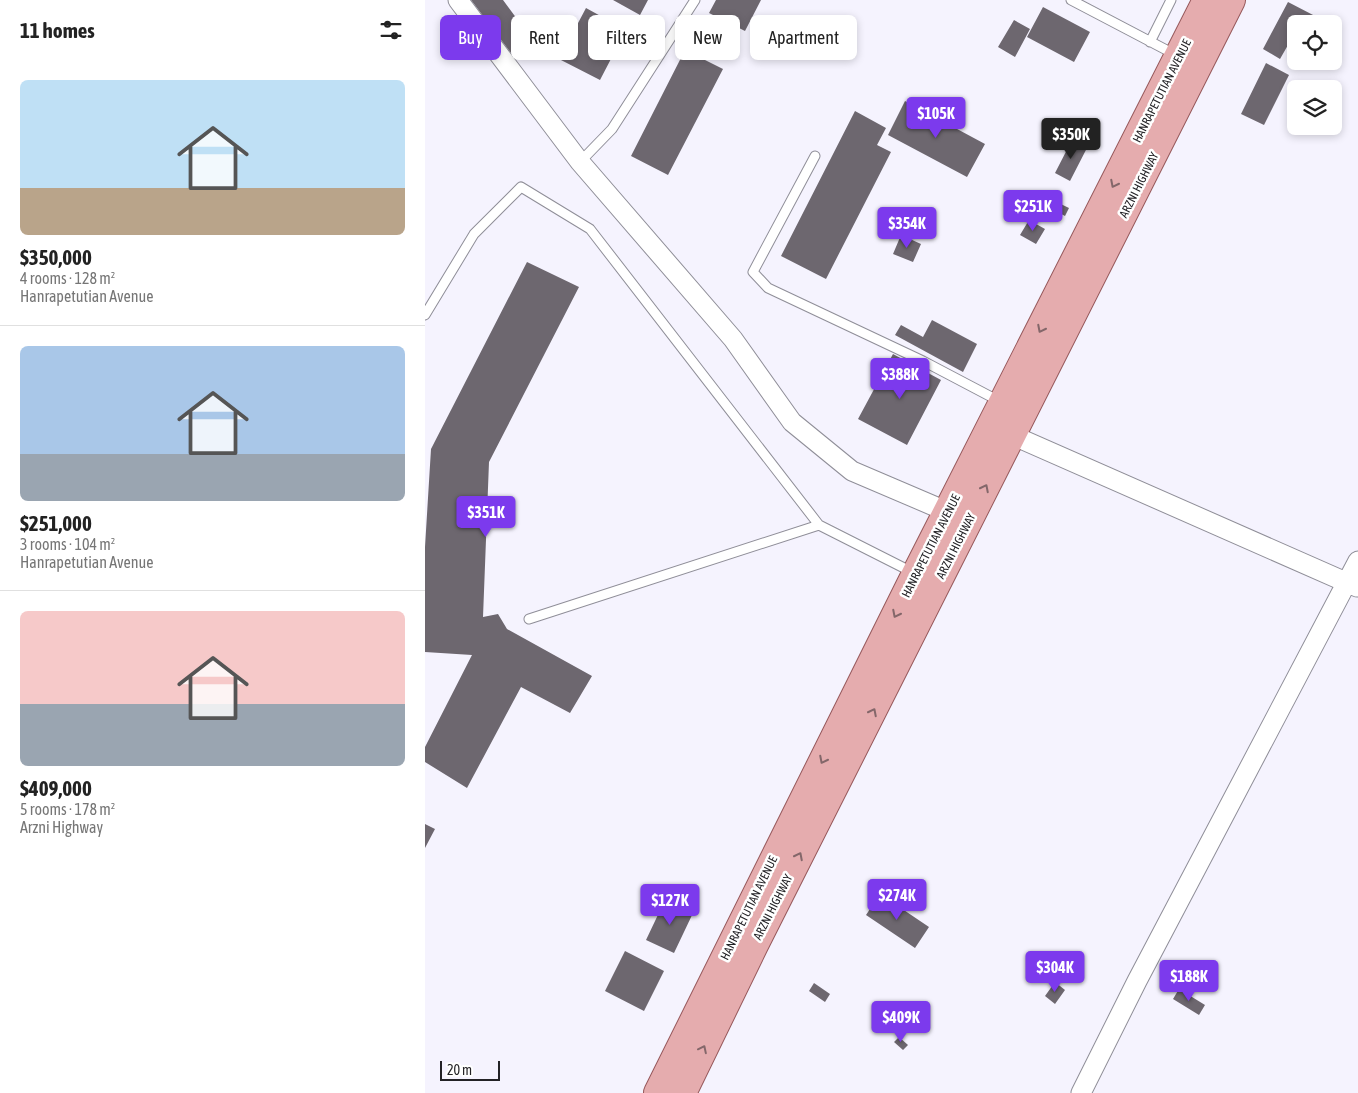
<!DOCTYPE html>
<html lang="en">
<head>
<meta charset="utf-8">
<style>
	body { margin:0; font-family:"Asap Condensed",sans-serif; background:#f6f6f6; color:#222; height:100vh; display:flex; flex-direction:column; font-size:19px; white-space:nowrap }
	* { box-sizing:border-box; margin:0 }
	p { font-size:16px; color:#767676 }
	.icon { flex:none; width:28px; height:28px; fill:none; stroke:currentColor; stroke-width:2; stroke-linecap:round; stroke-linejoin:round }
	.map { position:relative; flex:1; overflow:hidden }
	.details { display:flex; flex-direction:column; background:#fff; width:425px }
	.details>* { flex:none }
	.banner { position:absolute; left:15px; top:15px; width:475px; height:45px; display:flex; gap:10px }
	.fabs { position:absolute; left:862px; top:15px; display:grid; gap:10px }
	.fabs a { display:grid; place-items:center; width:55px; height:55px; border-radius:8px; background:#fff; box-shadow:0 2px 8px #0003; font-size:25px }
	.scale { position:absolute; left:15px; bottom:12px; width:60px; box-sizing:border-box; padding-left:5px; border:2px solid #232226; border-top:0; font-size:14px; line-height:18px; white-space:nowrap; color:#232226; -webkit-text-stroke:4px #fff; paint-order:stroke }
	.price { position:absolute; translate:-50% -42px; padding:0 11px; border-radius:5px; background:#7c3aed; color:#fff; font-size:16px; line-height:32px; filter:drop-shadow(0 1px 2px #0008) }
	.price::after { content:''; position:absolute; left:50%; top:30px; width:15px; height:11px; margin-left:-8px; background:inherit; clip-path:polygon(0 0,100% 0,50% 100%) }
	.price.active { background:#222; color:#fff }
	ul { padding:0; list-style:none }
	li { display:grid; align-content:center; gap:10px; height:265px; padding:0 20px }
	li+li { border-top:1px solid #e0e0e0 }
	li span { display:grid; place-items:center; height:155px; border-radius:8px; color:#555 }
	li>.icon { margin-inline-start:auto }
	span .icon { width:90px; height:90px; fill:#fffc; stroke-width:1 }
	li b { font-size:21px }
	h2 { display:flex; justify-content:space-between; align-items:center; height:60px; padding:0 20px; font-size:21px }
	.chip { padding:0 18px; border-radius:8px; background:#fff; box-shadow:0 2px 8px #0003; font-size:18px; line-height:45px }
	.chip.active { background:#7c3aed; color:#fff }
	main { display:flex; flex:1; min-height:0 }
	.map>svg:first-child { display:block }
	.building { fill:#6d676f }
	.lines { fill:none; stroke-linecap:round; stroke-linejoin:round }
	.lane-casing { stroke:#8f8e98; stroke-width:11 }
	.street-casing { stroke:#8f8e98; stroke-width:21 }
	.primary-casing { stroke:#96585b; stroke-width:30 }
	.lane { stroke:#fff; stroke-width:9 }
	.street { stroke:#fff; stroke-width:19 }
	.primary { stroke:#e5acae; stroke-width:28 }
	.oneway { stroke:#84676a }
	.labels { text-anchor:middle; stroke-width:5; stroke-linejoin:round; paint-order:stroke }
	.street-label { font-size:12px; fill:#232226; stroke:#fff }
</style>
</head>
<body>
<main>
<section class="details">
<h2>11 homes<svg class="icon" aria-label="filters" viewBox="0 0 24 24"><path d="M4 7h16M4 17h16"/><circle cx="9" cy="7" r="2"/><circle cx="15" cy="17" r="2"/></svg></h2>
<ul>
<li><span style="background:linear-gradient(#bfe0f5 70%,#b9a48a 0)"><svg class="icon" aria-label="home" viewBox="0 0 24 24"><path d="M3 11l9-7 9 7M6 9v11h12V9"/></svg></span><div><b>$350,000</b><p>4 rooms · 128 m²</p><p>Hanrapetutian Avenue</p></div></li>
<li><span style="background:linear-gradient(#a9c7e8 70%,#9aa5b1 0)"><svg class="icon" aria-label="home" viewBox="0 0 24 24"><path d="M3 11l9-7 9 7M6 9v11h12V9"/></svg></span><div><b>$251,000</b><p>3 rooms · 104 m²</p><p>Hanrapetutian Avenue</p></div></li>
<li><span style="background:linear-gradient(#f6c9c9 60%,#9aa5b1 0)"><svg class="icon" aria-label="home" viewBox="0 0 24 24"><path d="M3 11l9-7 9 7M6 9v11h12V9"/></svg></span><div><b>$409,000</b><p>5 rooms · 178 m²</p><p>Arzni Highway</p></div></li>
</ul>
</section>
<div class="map">
<svg width="933" height="1093" viewBox="0 0 933 1093">
	<rect width="100%" height="100%" fill="#f5f3fe"/>
	<!-- building -->
	<path class="building" d="M 46,0 L 78,0 L 106,38 L 86,53 Z
		M 188,0 L 223,0 L 215,15 Z
		M 291,0 L 336,0 L 320,31 L 284,13 Z
		M 863,2 L 890,16 L 886,24 L 871,24 L 871,50 L 863,45 L 855,59 L 838,49 Z
		M 618,7 L 665,32 L 649,62 L 602,37 Z
		M 161,8 L 201,30 L 175,80 L 134,59 Z
		M 589,20 L 605,29 L 590,57 L 573,47 Z
		M 260,50 L 298,69 L 243,175 L 206,156 Z
		M 841,63 L 864,75 L 839,125 L 816,114 Z
		M 480,101 L 560,144 L 542,177 L 463,135 Z
		M 430,111 L 461,128 L 452,145 L 466,152 L 401,279 L 356,256 Z
		M 648,138 L 663,146 L 645,181 L 630,173 Z
		M 617,195 L 644,208 L 640,216 L 614,202 Z
		M 604,220 L 620,229 L 611,244 L 595,235 Z
		M 476,235 L 496,244 L 488,262 L 468,254 Z
		M 102,262 L 154,287 L 64,462 L 58,617 L 73,614 L 82,629 L 167,676 L 145,713 L 96,687 L 42,788 L 0,762 L 0,747 L 47,655 L 0,652 L 0,547 L 6,449 Z
		M 507,320 L 552,344 L 538,372 L 470,335 L 476,325 L 498,337 Z
		M 468,354 L 516,380 L 482,445 L 433,419 Z
		M 0,824 L 10,829 L 0,848 Z
		M 455,894 L 504,927 L 490,948 L 441,915 Z
		M 240,900 L 268,913 L 249,953 L 221,940 Z
		M 200,951 L 239,971 L 219,1011 L 180,991 Z
		M 630,982 L 640,990 L 630,1004 L 620,996 Z
		M 389,983 L 405,994 L 400,1002 L 384,991 Z
		M 754,989 L 780,1005 L 774,1015 L 748,999 Z
		M 474,1037 L 483,1045 L 478,1050 L 469,1042 Z"/>
	<g class="lines">
		<defs>
			<path id="lane" d="M 646,0 L 751,55
				M 725,42 L 746,0
				M 390,156 L 328,272 L 343,288 L 498,361 L 576,402
				M 155,162 L 187,129 L 270,0
				M 0,315 L 49,234 L 96,187 L 165,229 L 394,525 L 489,573
				M 104,619 L 394,525"/>
			<path id="street" d="M 33,0 L 155,162 L 308,339 L 367,422 L 427,471 L 523,512
				M 587,435 L 932,587
				M 656,1093 L 712,981 L 933,561"/>
			<path id="primary" d="M 233,1093 L 491,574 L 782,0
				M 257,1093 L 329,945 L 806,0"/>
		</defs>
		<!-- lane casing -->
		<use href="#lane" class="lane-casing"/>
		<!-- street casing -->
		<use href="#street" class="street-casing"/>
		<!-- primary casing -->
		<use href="#primary" class="primary-casing"/>
		<!-- lane -->
		<use href="#lane" class="lane"/>
		<!-- street -->
		<use href="#street" class="street"/>
		<!-- primary -->
		<use href="#primary" class="primary"/>
	</g>
	<!-- one-way arrows -->
	<defs><path id="oneway-chevron" d="M-2-3.5L2.5 0L-2 3.5" fill="none" stroke-width="1.6" stroke-linecap="round" stroke-linejoin="round" transform="scale(1.25)"/></defs>
	<g class="oneway">
		<use href="#oneway-chevron" transform="translate(689 184) rotate(117)"/>
		<use href="#oneway-chevron" transform="translate(616 329) rotate(117)"/>
		<use href="#oneway-chevron" transform="translate(560 488) rotate(-63)"/>
		<use href="#oneway-chevron" transform="translate(471 614) rotate(117)"/>
		<use href="#oneway-chevron" transform="translate(448 712) rotate(-63)"/>
		<use href="#oneway-chevron" transform="translate(398 760) rotate(117)"/>
		<use href="#oneway-chevron" transform="translate(374 856) rotate(-63)"/>
		<use href="#oneway-chevron" transform="translate(278 1049) rotate(-64)"/>
	</g>
	<g class="labels">
		<!-- street labels -->
		<g class="street-label">
			<text transform="translate(737 91) rotate(-63)" y="4">HANRAPETUTIAN AVENUE</text>
			<text transform="translate(714 185) rotate(-63)" y="4">ARZNI HIGHWAY</text>
			<text transform="translate(506 546) rotate(-63)" y="4">HANRAPETUTIAN AVENUE</text>
			<text transform="translate(531 546) rotate(-63)" y="4">ARZNI HIGHWAY</text>
			<text transform="translate(348 907) rotate(-63)" y="4">ARZNI HIGHWAY</text>
			<text transform="translate(324 908) rotate(-64)" y="4">HANRAPETUTIAN AVENUE</text>
		</g>
	</g>
</svg>
<div class="fabs">
<a><svg class="icon" aria-label="locate" viewBox="0 0 24 24"><circle cx="12" cy="12" r="6"/><path d="M12 2v4M12 18v4M2 12h4M18 12h4"/></svg></a>
<a><svg class="icon" aria-label="layers" viewBox="0 0 24 24"><path d="M12 4l9 5-9 5-9-5zM3 14l9 5 9-5"/></svg></a>
</div>
<div class="scale">20 m</div>
<b class="price" style="left:511px;top:139px">$105K</b>
<b class="price active" style="left:646px;top:160px">$350K</b>
<b class="price" style="left:608px;top:232px">$251K</b>
<b class="price" style="left:482px;top:249px">$354K</b>
<b class="price" style="left:475px;top:400px">$388K</b>
<b class="price" style="left:61px;top:538px">$351K</b>
<b class="price" style="left:472px;top:921px">$274K</b>
<b class="price" style="left:245px;top:926px">$127K</b>
<b class="price" style="left:630px;top:993px">$304K</b>
<b class="price" style="left:764px;top:1002px">$188K</b>
<b class="price" style="left:476px;top:1043px">$409K</b>
<div class="banner">
<a class="chip active">Buy</a>
<a class="chip">Rent</a>
<a class="chip">Filters</a>
<a class="chip">New</a>
<a class="chip">Apartment</a>
</div>
</div>
</main>
</body>
</html>
